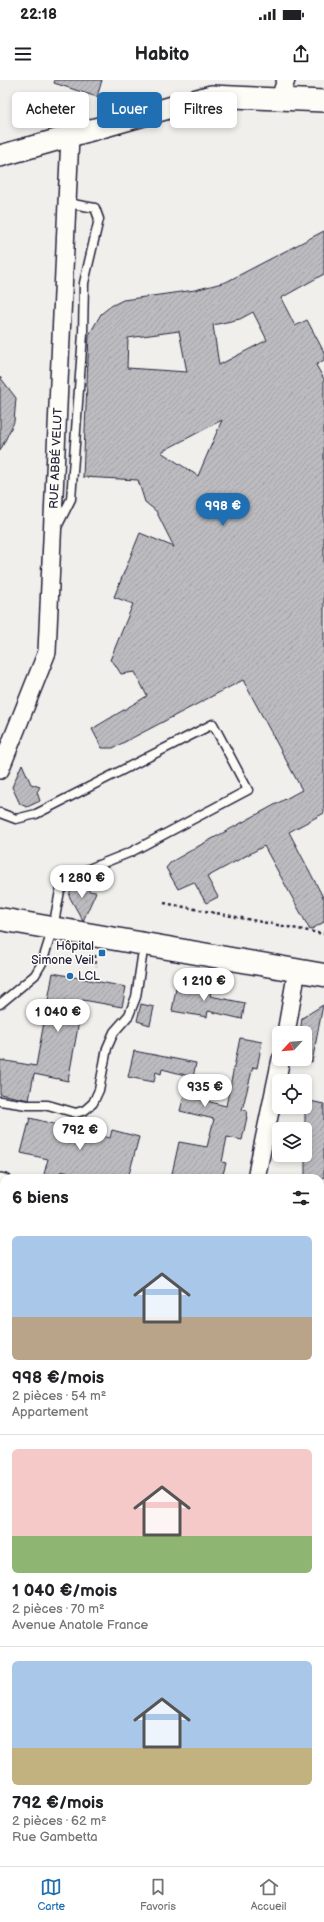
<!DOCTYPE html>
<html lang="fr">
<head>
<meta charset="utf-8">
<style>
	body { margin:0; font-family:"Balsamiq Sans",sans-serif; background:#f6f6f6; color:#202124; height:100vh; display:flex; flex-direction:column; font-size:15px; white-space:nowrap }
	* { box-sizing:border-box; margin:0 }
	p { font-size:13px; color:#757577 }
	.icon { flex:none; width:22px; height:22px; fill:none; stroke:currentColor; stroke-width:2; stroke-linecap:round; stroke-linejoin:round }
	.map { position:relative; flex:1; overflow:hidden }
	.drawer { position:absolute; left:0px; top:1094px; width:324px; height:692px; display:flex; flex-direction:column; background:#fff; border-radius:12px 12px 0 0; box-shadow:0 2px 6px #0003 }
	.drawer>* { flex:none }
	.top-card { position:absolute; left:12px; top:12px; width:300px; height:36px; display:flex; gap:8px }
	.needle { width:26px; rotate:244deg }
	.tools { position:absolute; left:272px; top:946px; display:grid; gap:8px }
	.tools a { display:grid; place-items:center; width:40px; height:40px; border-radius:6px; background:#fff; box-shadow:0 2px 6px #0003; font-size:20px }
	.price { position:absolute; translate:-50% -34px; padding:0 9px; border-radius:14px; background:#fff; color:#222; font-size:13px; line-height:26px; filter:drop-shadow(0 1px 2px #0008) }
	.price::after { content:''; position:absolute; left:50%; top:24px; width:12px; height:9px; margin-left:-6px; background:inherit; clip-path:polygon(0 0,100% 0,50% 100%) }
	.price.on { background:#1f6fb2; color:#fff }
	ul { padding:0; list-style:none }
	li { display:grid; align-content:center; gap:8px; height:212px; padding:0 12px }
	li+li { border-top:1px solid #e0e0e0 }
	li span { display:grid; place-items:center; height:124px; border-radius:6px; color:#555 }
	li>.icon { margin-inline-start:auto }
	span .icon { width:72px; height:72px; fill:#fffc; stroke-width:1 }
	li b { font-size:17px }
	h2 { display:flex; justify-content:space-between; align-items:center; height:48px; padding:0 12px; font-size:17px }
	.tag { padding:0 14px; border-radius:6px; background:#fff; box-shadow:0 2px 6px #0003; font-size:14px; line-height:36px }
	.tag.on { background:#1f6fb2; color:#fff }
	.status { display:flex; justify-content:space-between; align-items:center; height:28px; padding:0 20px; background:#fff; direction:ltr }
	.status svg { height:11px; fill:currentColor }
	header { display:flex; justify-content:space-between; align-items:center; height:52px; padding:0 12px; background:#fff; font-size:18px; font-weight:700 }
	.menu { display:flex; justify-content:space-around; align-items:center; height:56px; border-top:1px solid #e0e0e0; background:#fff; font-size:11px; color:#757577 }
	.menu a { display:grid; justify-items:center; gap:2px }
	.menu .on { color:#1f6fb2 }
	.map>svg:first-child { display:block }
	.building { fill:url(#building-hatch); stroke:#22223b; fill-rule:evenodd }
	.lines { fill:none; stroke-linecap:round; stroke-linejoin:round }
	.service-casing { stroke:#22223b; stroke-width:11 }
	.minor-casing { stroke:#22223b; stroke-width:20 }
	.tertiary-casing { stroke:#22223b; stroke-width:24 }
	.primary-casing { stroke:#22223b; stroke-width:25 }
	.path { stroke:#22223b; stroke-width:2.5; stroke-dasharray:3 3; stroke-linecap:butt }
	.service { stroke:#fdfcf7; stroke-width:8 }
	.minor { stroke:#fdfcf7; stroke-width:17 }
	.tertiary { stroke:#fdfcf7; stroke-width:21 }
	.primary { stroke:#fdfcf7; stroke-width:22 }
	.poi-dot { fill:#1f6fb2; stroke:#fdfcf7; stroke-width:1.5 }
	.labels { text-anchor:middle; stroke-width:3; stroke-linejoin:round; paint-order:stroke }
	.street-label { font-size:12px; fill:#22223b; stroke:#fdfcf7 }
	.poi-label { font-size:12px; fill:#22223b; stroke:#fdfcf7; text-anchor:end }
</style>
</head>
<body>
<div class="status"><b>22:18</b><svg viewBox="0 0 49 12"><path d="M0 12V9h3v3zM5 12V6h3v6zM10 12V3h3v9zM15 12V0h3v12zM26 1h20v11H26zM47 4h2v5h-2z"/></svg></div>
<header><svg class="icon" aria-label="menu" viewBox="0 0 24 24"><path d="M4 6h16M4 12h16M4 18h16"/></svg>Habito<svg class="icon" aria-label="share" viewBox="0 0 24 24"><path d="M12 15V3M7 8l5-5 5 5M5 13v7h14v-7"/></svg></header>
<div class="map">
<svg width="324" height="1786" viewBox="0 0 324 1786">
	<defs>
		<pattern id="building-hatch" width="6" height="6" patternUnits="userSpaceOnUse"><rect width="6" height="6" fill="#bcbcc0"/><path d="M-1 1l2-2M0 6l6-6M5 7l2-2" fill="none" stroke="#a1a1a6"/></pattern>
	</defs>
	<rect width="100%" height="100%" fill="#f0efec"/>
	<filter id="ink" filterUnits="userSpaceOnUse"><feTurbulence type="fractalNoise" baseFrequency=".025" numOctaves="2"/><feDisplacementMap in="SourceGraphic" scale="8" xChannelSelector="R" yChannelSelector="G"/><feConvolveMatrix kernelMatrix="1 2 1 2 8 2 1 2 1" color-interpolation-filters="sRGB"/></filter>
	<g filter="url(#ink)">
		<!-- building -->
		<path class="building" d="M 55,0 L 102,0 L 97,17 L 54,3 Z
			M 324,151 L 324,194 L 281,218 L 295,246 L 307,240 L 324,272 L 324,280 L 316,285 L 324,299 L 324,733 L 289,752 L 324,819 L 324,842 L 310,850 L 264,766 L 207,797 L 218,817 L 206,823 L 194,802 L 178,809 L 166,788 L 171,782 L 197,767 L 302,710 L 243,600 L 113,668 L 102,668 L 92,649 L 147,616 L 135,592 L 121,594 L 114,583 L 110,580 L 133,524 L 114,517 L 140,453 L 174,467 L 156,431 L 145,422 L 138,400 L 83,397 L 89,255 L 101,234 L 111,226 L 123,220 L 195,210 L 226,202 ZM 253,232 L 267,260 L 219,285 L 213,245 L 240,239 ZM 179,251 L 187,292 L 127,288 L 128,258 ZM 222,340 L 198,396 L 161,372 Z
			M 0,297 L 16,318 L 14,342 L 0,371 Z
			M 22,684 L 31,704 L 40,707 L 37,712 L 40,721 L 27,727 L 20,724 L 12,707 Z
			M 84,802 L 89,811 L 96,812 L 83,841 L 69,816 L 71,809 Z
			M 53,893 L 126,907 L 122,927 L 83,920 L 68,1001 L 34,994 L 29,1020 L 0,1014 L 0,980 L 36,986 Z
			M 177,903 L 212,908 L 210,916 L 245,923 L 242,939 L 208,931 L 207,937 L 172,931 Z
			M 141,924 L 154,927 L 150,945 L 137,941 Z
			M 323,925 L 312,982 L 305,981 L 305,953 L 300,953 L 302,938 Z
			M 240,958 L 262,962 L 257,988 L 253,987 L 242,1030 L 247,1031 L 246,1036 L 247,1037 L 242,1060 L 227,1057 L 222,1082 L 226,1083 L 222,1098 L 171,1098 L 179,1062 L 207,1067 L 214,1039 L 180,1031 L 189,996 L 162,989 L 161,994 L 156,992 L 154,1002 L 128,997 L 134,971 L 196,983 L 193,997 L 204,1000 L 199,1019 L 226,1026 Z
			M 305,1020 L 324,1024 L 324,1098 L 305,1098 Z
			M 30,1038 L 110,1058 L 112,1050 L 139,1057 L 128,1098 L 92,1098 L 61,1091 L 59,1098 L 43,1098 L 48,1079 L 21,1073 Z"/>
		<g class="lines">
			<defs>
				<path id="service" d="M 57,447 L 71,419 L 83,254 L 84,203 L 99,139 L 95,128 L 67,123
					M 0,733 L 16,739 L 36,734 L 213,644 L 248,710 L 131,772 L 76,794 L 60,811 L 53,848 L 42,883 L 35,895 L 0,924
					M 0,1021 L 27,1025 L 48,1025 L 76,1033 L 85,1030 L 93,1023 L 99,1010 L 107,968 L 114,952 L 129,935 L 136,917 L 144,864
					M 40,1786 L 40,1782"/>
				<g id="minor">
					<path d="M 280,18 L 286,0"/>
					<path id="s1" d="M 0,690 L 47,572 L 70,56"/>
					<path d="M 286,953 L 297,890"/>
					<path d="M 256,1098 L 281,979"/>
					<path d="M 0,1102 L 4,1103"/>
					<path d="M 320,1194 L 324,1195"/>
					<path d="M 320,1375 L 324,1376"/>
					<path d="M 320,1552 L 324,1553"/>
					<path d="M 0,1565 L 4,1561"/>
				</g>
				<path id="tertiary" d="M 0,76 L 211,16 L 324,21"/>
				<path id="primary" d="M 0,839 L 324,895"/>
			</defs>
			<!-- service casing -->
			<use href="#service" class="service-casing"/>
			<!-- minor casing -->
			<use href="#minor" class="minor-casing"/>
			<!-- tertiary casing -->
			<use href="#tertiary" class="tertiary-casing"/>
			<!-- primary casing -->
			<use href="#primary" class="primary-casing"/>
			<!-- path -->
			<path class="path" d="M 164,823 L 324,854
				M 95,875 L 96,887"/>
			<!-- service -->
			<use href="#service" class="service"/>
			<!-- minor -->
			<use href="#minor" class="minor"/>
			<!-- tertiary -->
			<use href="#tertiary" class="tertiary"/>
			<!-- primary -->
			<use href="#primary" class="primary"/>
		</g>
	</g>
	<!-- markers -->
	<g class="poi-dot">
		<rect x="98" y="869" width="8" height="8" rx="2"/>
		<circle cx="70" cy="896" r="4"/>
	</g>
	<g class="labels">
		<!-- street labels -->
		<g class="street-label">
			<text dy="4" stroke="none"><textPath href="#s1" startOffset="321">RUE ABBÉ VELUT</textPath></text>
		</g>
		<!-- poi labels -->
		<g class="poi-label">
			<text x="94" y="870">Hôpital<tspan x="94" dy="14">Simone Veil</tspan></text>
			<text x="78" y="900" text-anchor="start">LCL</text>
		</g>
	</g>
</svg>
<div class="tools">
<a><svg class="needle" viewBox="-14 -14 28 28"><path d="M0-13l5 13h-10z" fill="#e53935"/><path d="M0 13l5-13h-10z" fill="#757577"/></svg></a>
<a><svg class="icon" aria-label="locate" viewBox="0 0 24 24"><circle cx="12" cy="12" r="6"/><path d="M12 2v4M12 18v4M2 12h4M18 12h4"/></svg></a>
<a><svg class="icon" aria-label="layers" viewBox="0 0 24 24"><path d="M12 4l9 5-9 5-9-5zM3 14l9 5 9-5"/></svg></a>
</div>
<b class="price on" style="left:223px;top:447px">998 €</b>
<b class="price" style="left:82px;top:819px">1 280 €</b>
<b class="price" style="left:204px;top:922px">1 210 €</b>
<b class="price" style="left:58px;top:953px">1 040 €</b>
<b class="price" style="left:205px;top:1028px">935 €</b>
<b class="price" style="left:80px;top:1071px">792 €</b>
<div class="top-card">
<a class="tag">Acheter</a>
<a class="tag on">Louer</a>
<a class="tag">Filtres</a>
</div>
<section class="drawer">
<h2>6 biens<svg class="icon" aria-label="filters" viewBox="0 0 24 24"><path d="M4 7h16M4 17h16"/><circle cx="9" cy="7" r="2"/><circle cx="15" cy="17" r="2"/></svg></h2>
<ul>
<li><span style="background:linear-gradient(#a9c7e8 65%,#b9a48a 0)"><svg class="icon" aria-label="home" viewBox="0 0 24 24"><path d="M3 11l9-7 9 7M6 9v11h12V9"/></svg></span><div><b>998 €/mois</b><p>2 pièces · 54 m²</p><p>Appartement</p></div></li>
<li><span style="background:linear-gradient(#f6c9c9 70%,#8fb573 0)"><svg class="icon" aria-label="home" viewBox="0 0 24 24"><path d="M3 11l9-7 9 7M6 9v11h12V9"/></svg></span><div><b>1 040 €/mois</b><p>2 pièces · 70 m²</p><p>Avenue Anatole France</p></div></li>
<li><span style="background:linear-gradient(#a9c7e8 70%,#c2b280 0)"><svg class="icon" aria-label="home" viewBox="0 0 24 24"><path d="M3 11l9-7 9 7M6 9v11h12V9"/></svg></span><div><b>792 €/mois</b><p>2 pièces · 62 m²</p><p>Rue Gambetta</p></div></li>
</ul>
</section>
</div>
<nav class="menu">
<a class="on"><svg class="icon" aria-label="map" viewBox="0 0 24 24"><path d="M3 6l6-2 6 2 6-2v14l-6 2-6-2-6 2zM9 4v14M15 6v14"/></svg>Carte</a>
<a><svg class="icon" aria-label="saved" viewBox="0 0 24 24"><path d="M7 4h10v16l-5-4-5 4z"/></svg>Favoris</a>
<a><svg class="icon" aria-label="home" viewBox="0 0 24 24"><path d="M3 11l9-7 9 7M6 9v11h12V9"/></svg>Accueil</a>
</nav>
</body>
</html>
